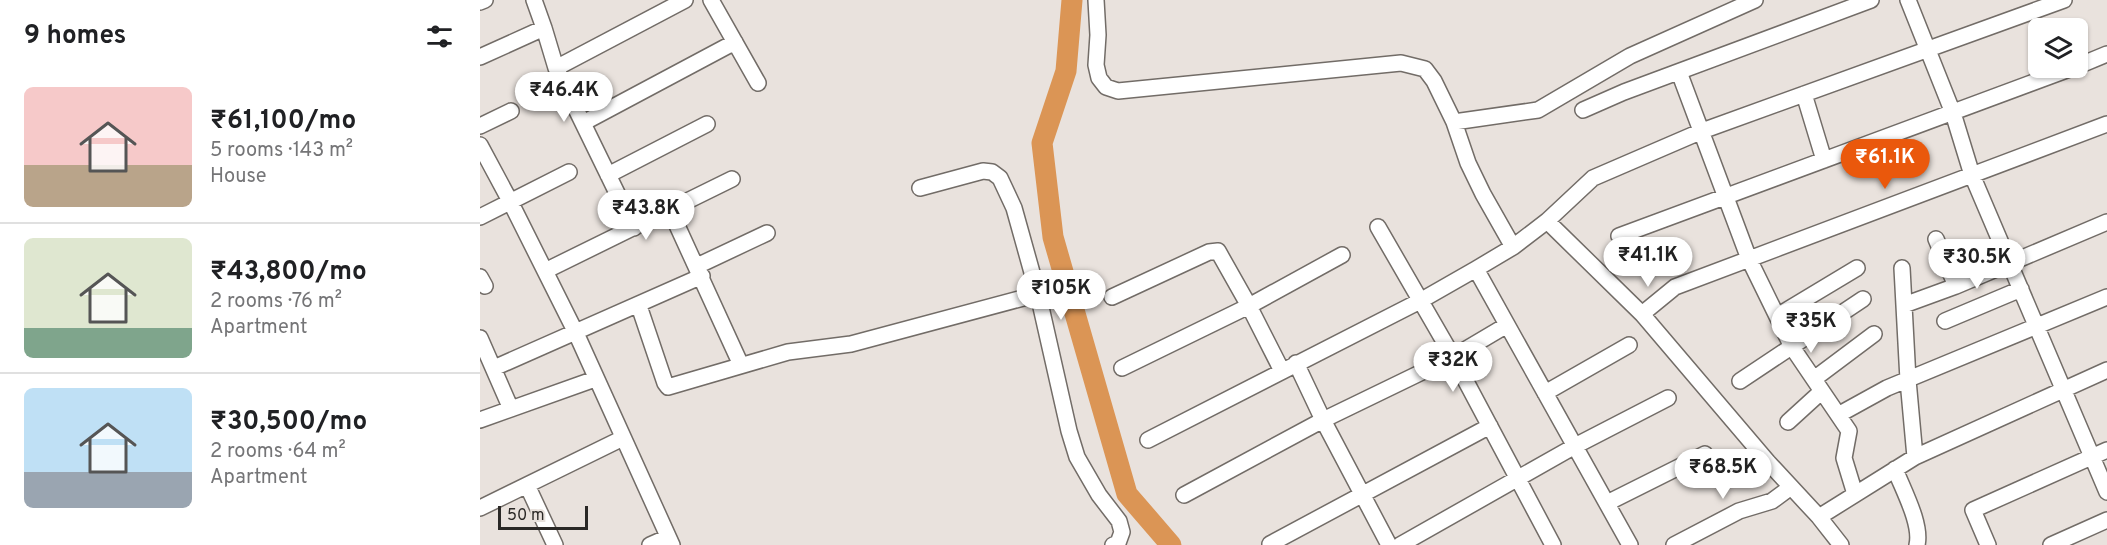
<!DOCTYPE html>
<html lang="en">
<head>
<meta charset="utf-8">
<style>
	body { margin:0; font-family:Overpass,sans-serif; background:#f2f2f2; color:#202124; height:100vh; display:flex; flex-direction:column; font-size:22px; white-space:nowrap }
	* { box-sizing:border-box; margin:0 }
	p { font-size:20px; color:#757577 }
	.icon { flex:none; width:33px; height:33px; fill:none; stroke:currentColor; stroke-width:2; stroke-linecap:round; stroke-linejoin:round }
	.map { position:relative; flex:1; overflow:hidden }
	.side { display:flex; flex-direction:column; background:#fff; width:480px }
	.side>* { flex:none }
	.buttons { position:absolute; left:1548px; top:18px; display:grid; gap:12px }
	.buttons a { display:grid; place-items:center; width:60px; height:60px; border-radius:9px; background:#fff; box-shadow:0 2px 4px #0004; font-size:30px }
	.scale { position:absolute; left:18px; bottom:15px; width:90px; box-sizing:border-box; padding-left:6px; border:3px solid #2a2826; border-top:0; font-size:16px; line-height:21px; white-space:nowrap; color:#2a2826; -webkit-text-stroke:4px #e9e2dd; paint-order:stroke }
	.price { position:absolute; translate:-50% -51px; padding:0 14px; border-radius:21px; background:#fff; color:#222; font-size:20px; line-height:39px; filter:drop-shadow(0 2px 3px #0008) }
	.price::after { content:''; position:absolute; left:50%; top:36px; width:18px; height:14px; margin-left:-9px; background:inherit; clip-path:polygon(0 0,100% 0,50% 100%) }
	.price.selected { background:#ea580c; color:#fff }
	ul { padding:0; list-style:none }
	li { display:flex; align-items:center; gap:18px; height:150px; padding:0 24px }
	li+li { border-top:2px solid #e0e0e0 }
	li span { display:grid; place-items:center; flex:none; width:168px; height:120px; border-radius:9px; color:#555 }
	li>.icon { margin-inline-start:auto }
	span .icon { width:72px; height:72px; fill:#fffc; stroke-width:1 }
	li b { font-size:26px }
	h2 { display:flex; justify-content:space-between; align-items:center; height:72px; padding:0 24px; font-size:26px }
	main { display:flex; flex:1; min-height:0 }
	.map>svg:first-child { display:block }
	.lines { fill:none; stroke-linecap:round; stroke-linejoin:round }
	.river { stroke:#db9555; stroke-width:21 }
	.minor-casing { stroke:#726c67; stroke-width:18 }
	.minor { stroke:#fff; stroke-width:15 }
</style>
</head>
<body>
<main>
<section class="side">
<h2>9 homes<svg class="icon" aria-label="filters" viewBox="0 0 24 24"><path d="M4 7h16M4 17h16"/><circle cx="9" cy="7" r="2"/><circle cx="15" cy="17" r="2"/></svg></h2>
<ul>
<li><span style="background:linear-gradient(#f6c9c9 65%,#b9a48a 0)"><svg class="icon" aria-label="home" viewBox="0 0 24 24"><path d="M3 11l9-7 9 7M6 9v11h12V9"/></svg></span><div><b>₹61,100/mo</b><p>5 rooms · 143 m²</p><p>House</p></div></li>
<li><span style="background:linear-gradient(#dfe7d0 75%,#7fa58c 0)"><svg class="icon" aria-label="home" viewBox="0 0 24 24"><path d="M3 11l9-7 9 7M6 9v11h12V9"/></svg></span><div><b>₹43,800/mo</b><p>2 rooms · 76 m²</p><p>Apartment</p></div></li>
<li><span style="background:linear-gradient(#bfe0f5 70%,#9aa5b1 0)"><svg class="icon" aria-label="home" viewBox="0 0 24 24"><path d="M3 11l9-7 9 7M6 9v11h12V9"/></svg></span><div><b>₹30,500/mo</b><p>2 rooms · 64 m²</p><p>Apartment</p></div></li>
</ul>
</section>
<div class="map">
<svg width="1627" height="545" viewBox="0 0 1627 545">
	<rect width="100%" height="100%" fill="#e9e2dd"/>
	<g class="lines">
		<!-- river -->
		<path class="river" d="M 592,0 L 586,71 L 562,143 L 573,237 L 647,494 L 691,545"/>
		<defs>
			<path id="minor" d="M 54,0 L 64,28 L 76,68 L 154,228
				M 231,0 L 278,83
				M 616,0 L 618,35 L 616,65 L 619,78 L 626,87 L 638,91 L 921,63 L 945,69 L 954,81 L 974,122 L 988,163 L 1003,194 L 1033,247
				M 1428,0 L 1473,113 L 1492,175 L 1627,492
				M 0,2 L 5,0
				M 0,57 L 64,28
				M 1598,66 L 1627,54
				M 76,68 L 205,0
				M 1199,72 L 1269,259 L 1312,347 L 1369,431 L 1364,458 L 1375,494
				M 1324,94 L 1344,160
				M 1103,110 L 1144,92 L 1391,0
				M 974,122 L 1058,110 L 1150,56 L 1275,0
				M 103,123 L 255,42
				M 0,126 L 31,111
				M 0,145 L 30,201 L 96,333 L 192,545
				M 128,175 L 227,124
				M 440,188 L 503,171 L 512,172 L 520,178 L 534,208 L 558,294 L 589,431 L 597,457 L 619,495 L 639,521 L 642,532 L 638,543 L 633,545
				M 190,210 L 261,365
				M 0,217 L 89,172
				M 1067,221 L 1162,314 L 1288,462 L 1339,517 L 1361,545
				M 898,227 L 973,357 L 1073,545
				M 1139,236 L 1592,68
				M 1456,239 L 1476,286
				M 217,266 L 287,233
				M 1422,268 L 1428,380 L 1435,457
				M 996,269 L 1150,545
				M 65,271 L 252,179
				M 0,277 L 5,286
				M 632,297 L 729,252 L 738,251 L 769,306 L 802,371
				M 1424,305 L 1476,286 L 1627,222
				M 159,306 L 185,383 L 188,387 L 308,352 L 371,344 L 558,294
				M 1162,314 L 1195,287 L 1627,124
				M 1297,316 L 1377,268
				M 1465,321 L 1541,289
				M 0,338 L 31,409
				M 816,363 L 843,420 L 909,545
				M 14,368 L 222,276
				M 642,368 L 769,306 L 862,255
				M 1334,379 L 1394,334
				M 1260,381 L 1383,299
				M 1065,393 L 1149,345
				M 1358,415 L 1407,388 L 1627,297
				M 0,420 L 115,379
				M 1308,422 L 1342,391
				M 668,440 L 940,301 L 996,269 L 1033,247 L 1067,221 L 1113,178 L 1222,131 L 1584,0
				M 1415,469 C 1423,490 1442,524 1437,545
				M 47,485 L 75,545
				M 704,495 L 843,420 L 973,357 L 1027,325
				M 1127,503 L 1225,454
				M 0,508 L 143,438
				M 1339,517 L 1435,457 L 1627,370
				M 790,544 L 1010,426
				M 170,545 L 188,537
				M 920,545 L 1095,446 L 1188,398
				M 1194,545 L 1259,511 L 1292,501 L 1311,487
				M 1508,545 L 1493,510 L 1627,450
				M 1571,545 L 1627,520"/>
		</defs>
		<!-- minor casing -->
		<use href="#minor" class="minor-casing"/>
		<!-- minor -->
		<use href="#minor" class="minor"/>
	</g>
</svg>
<div class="buttons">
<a><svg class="icon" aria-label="layers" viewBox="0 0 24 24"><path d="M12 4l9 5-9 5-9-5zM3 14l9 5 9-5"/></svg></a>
</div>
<div class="scale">50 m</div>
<b class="price" style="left:84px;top:123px">₹46.4K</b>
<b class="price selected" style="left:1405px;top:190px">₹61.1K</b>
<b class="price" style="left:166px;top:241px">₹43.8K</b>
<b class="price" style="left:1168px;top:288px">₹41.1K</b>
<b class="price" style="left:1497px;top:290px">₹30.5K</b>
<b class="price" style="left:581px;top:321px">₹105K</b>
<b class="price" style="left:1331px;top:354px">₹35K</b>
<b class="price" style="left:973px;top:393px">₹32K</b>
<b class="price" style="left:1243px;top:500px">₹68.5K</b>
</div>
</main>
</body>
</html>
